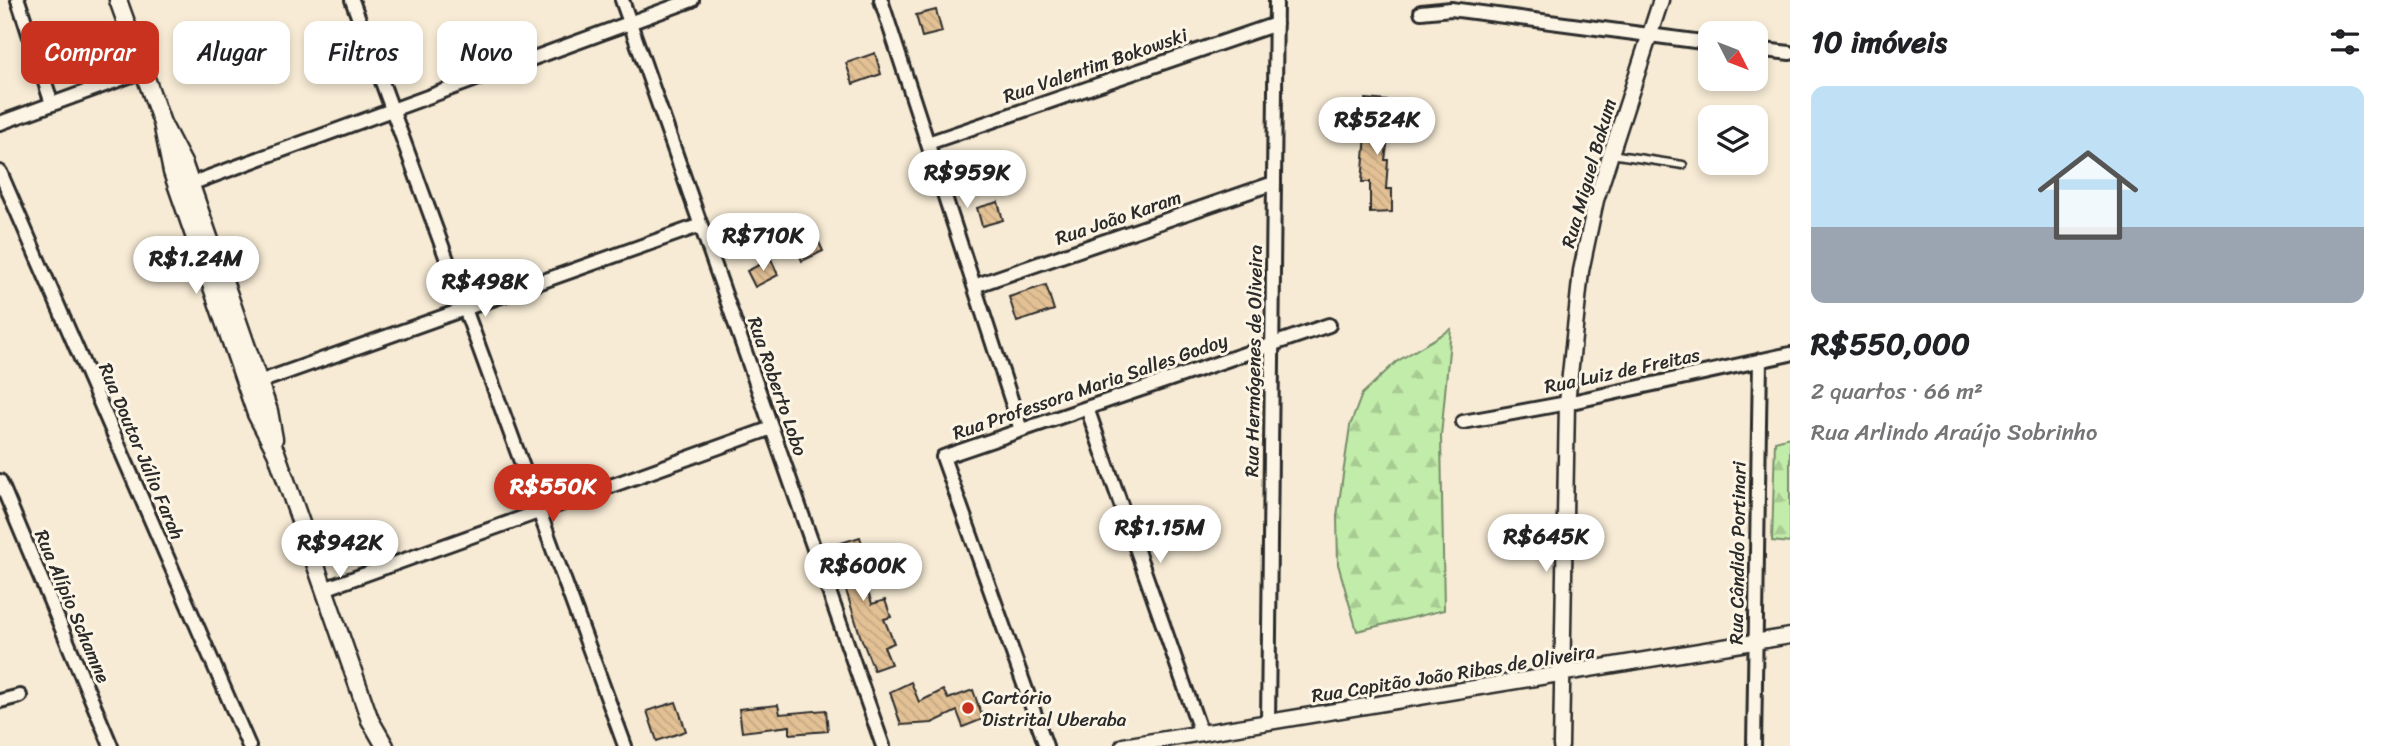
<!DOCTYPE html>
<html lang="pt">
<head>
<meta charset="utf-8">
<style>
	body { margin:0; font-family:Sriracha,sans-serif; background:#f2f2f2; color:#202124; height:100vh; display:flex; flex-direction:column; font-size:26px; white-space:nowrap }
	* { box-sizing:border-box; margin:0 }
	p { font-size:23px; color:#757577 }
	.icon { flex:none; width:38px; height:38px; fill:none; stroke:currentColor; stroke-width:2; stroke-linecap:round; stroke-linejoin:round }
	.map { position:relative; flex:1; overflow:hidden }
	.sheet { display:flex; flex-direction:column; background:#fff; width:595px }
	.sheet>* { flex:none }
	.top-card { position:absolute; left:21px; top:21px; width:665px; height:63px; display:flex; gap:14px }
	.needle { width:46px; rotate:132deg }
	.buttons { position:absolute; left:1698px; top:21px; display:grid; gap:14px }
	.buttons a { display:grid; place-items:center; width:70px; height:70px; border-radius:14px; background:#fff; box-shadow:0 4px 10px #0003; font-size:35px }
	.price { position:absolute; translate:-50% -60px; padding:0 16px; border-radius:24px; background:#fff; color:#222; font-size:23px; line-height:46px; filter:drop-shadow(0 2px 4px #0008) }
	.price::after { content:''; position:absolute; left:50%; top:42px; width:21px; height:16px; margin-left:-10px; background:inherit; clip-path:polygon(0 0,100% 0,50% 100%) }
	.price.active { background:#c8321e; color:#fff }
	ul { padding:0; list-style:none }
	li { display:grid; align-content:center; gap:14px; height:371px; padding:0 21px }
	li span { display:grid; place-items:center; height:217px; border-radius:14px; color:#555 }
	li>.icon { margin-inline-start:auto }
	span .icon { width:126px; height:126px; fill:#fffc; stroke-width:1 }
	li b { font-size:30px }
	h2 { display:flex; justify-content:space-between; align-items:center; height:84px; padding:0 21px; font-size:30px }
	.tag { padding:0 24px; border-radius:14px; background:#fff; box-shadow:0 4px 10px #0003; font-size:24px; line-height:63px }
	.tag.active { background:#c8321e; color:#fff }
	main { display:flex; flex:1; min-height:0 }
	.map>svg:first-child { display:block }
	.forest { fill:url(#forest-firs); stroke:#768c6a; stroke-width:2 }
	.building { fill:url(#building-back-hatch); stroke:#2b2b2b; stroke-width:2 }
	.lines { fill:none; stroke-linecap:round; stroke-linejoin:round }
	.service-casing { stroke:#2b2b2b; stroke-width:11 }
	.minor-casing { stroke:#2b2b2b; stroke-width:18 }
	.tertiary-casing { stroke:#2b2b2b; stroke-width:19 }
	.secondary-casing { stroke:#2b2b2b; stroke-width:21 }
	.service { stroke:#fcf5e5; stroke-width:6 }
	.minor { stroke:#fcf5e5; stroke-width:12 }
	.tertiary { stroke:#fcf5e5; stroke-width:14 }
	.secondary { stroke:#fcf5e5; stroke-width:16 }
	.poi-dot { fill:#c8321e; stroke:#fcf5e5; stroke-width:2.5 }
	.labels { text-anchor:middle; stroke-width:6; stroke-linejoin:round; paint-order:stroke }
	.street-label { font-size:19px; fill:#2b2b2b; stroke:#fcf5e5 }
	.poi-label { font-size:19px; fill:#2b2b2b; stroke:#fcf5e5; text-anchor:start }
</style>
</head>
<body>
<main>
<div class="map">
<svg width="1790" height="746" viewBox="0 0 1790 746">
	<defs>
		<pattern id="forest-firs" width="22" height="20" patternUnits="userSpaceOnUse" patternTransform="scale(1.75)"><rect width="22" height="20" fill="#c2eca9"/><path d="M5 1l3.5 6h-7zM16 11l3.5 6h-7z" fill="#a7cb92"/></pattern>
		<pattern id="building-back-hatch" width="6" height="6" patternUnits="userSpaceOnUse" patternTransform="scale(1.75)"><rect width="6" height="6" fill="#e3c195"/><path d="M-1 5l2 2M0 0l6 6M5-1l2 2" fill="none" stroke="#c3a681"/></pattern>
	</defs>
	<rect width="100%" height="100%" fill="#f7ebd5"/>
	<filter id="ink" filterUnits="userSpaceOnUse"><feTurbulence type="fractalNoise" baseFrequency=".0143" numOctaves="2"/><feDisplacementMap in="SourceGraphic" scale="14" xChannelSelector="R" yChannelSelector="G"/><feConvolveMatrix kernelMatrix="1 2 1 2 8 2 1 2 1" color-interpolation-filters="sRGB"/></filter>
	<g filter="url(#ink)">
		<!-- forest -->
		<path class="forest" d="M 1451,329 L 1441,436 L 1444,610 L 1357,631 L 1338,564 L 1337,516 L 1350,426 L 1362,394 L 1396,362 Z
			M 1790,437 L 1790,543 L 1772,541 L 1775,441 Z"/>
		<!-- building -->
		<path class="building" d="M 936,10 L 942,32 L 922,37 L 916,15 Z
			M 875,53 L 881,74 L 853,84 L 846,63 Z
			M 1366,99 L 1387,101 L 1384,130 L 1389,131 L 1385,160 L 1388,160 L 1386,189 L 1392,189 L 1392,212 L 1370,213 L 1370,182 L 1362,182 L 1367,123 L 1364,123 Z
			M 998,202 L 1003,220 L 982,226 L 977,208 Z
			M 816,236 L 823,251 L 802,261 L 796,246 Z
			M 771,259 L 778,275 L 755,287 L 747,271 Z
			M 1046,285 L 1054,310 L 1017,322 L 1009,297 Z
			M 860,537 L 865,553 L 856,556 L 872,604 L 885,600 L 891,617 L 884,619 L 894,643 L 884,647 L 891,664 L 874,670 L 860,635 L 844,584 L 828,547 Z
			M 911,682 L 919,702 L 943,690 L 948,699 L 973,690 L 983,719 L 963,727 L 957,711 L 932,723 L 901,725 L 890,692 Z
			M 676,702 L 686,731 L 657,741 L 647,711 Z
			M 778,705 L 780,714 L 826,710 L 828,731 L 790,734 L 790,726 L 742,732 L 739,709 Z"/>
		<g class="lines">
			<defs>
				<path id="service" d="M 1611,154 L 1683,165"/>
				<path id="minor" d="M 18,0 L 52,104
					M 352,0 L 625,746
					M 622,0 L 883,746
					M 881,0 L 1021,430
					M 1421,12 L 1451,9 L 1710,43
					M 1755,49 L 1790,53
					M 0,123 L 143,71
					M 928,143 L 1276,24
					M 0,172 L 249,746
					M 190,184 L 692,0
					M 974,286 L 1274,183
					M 259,382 L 701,225
					M 1087,408 L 1201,733
					M 1463,422 L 1567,403 L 1790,354
					M 0,481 L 111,746
					M 324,589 L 772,428
					M 0,701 L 20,696
					M 1268,722 L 1276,0
					M 1046,746 L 943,457 L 1329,325
					M 1754,746 L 1760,360"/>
				<path id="tertiary" d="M 1123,746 L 1790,636
					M 1561,746 L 1567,403 L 1581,271 L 1596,200 L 1661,0"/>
				<path id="secondary" d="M 118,0 L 162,123 L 184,165 L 269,411 L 274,439
					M 162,123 L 172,172 L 256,414 L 276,452 L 370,720 L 385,746"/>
			</defs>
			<!-- service casing -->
			<use href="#service" class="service-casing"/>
			<!-- minor casing -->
			<use href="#minor" class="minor-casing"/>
			<!-- tertiary casing -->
			<use href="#tertiary" class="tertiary-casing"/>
			<!-- secondary casing -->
			<use href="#secondary" class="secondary-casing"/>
			<!-- service -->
			<use href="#service" class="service"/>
			<!-- minor -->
			<use href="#minor" class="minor"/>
			<!-- tertiary -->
			<use href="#tertiary" class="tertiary"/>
			<!-- secondary -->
			<use href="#secondary" class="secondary"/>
		</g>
	</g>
	<!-- markers -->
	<circle class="poi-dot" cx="968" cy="708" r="7"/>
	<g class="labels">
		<!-- street labels -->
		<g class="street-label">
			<text transform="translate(1095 65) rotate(-19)" y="7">Rua Valentim Bokowski</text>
			<text transform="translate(1588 173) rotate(-74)" y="7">Rua Miguel Bakum</text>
			<text transform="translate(1118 217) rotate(-19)" y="7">Rua João Karam</text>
			<text transform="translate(1253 361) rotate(-89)" y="7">Rua Hermógenes de Oliveira</text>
			<text transform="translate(1622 370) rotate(-12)" y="7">Rua Luiz de Freitas</text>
			<text transform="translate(778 386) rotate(71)" y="7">Rua Roberto Lobo</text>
			<text transform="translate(1090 386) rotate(-19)" y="7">Rua Professora Maria Salles Godoy</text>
			<text transform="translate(142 451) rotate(67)" y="7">Rua Doutor Júlio Farah</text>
			<text transform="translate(1737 553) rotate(-89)" y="7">Rua Cândido Portinari</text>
			<text transform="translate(73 606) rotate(67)" y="7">Rua Alípio Schamne</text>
			<text transform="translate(1453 673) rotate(-9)" y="7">Rua Capitão João Ribas de Oliveira</text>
		</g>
		<!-- poi labels -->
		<g class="poi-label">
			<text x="982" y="704">Cartório<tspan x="982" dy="22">Distrital Uberaba</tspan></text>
		</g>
	</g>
</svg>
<div class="buttons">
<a><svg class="needle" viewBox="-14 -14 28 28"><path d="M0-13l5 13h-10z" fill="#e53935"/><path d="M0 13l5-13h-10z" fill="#757577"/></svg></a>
<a><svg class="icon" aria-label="layers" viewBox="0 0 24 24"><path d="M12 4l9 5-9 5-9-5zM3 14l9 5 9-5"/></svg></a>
</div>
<b class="price" style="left:1377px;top:157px">R$524K</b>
<b class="price" style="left:967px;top:210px">R$959K</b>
<b class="price" style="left:763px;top:273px">R$710K</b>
<b class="price" style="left:196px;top:296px">R$1.24M</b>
<b class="price" style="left:485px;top:319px">R$498K</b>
<b class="price active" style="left:553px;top:524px">R$550K</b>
<b class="price" style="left:1160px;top:565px">R$1.15M</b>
<b class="price" style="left:1546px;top:574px">R$645K</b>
<b class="price" style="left:340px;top:580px">R$942K</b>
<b class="price" style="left:863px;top:603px">R$600K</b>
<div class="top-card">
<a class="tag active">Comprar</a>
<a class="tag">Alugar</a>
<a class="tag">Filtros</a>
<a class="tag">Novo</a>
</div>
</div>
<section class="sheet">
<h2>10 imóveis<svg class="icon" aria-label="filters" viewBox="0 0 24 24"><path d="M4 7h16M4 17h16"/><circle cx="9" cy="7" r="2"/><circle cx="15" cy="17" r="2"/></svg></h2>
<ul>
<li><span style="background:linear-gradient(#bfe0f5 65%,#9aa5b1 0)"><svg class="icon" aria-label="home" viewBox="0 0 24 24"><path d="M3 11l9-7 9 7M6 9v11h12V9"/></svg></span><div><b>R$550,000</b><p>2 quartos · 66 m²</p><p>Rua Arlindo Araújo Sobrinho</p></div></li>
</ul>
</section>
</main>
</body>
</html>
